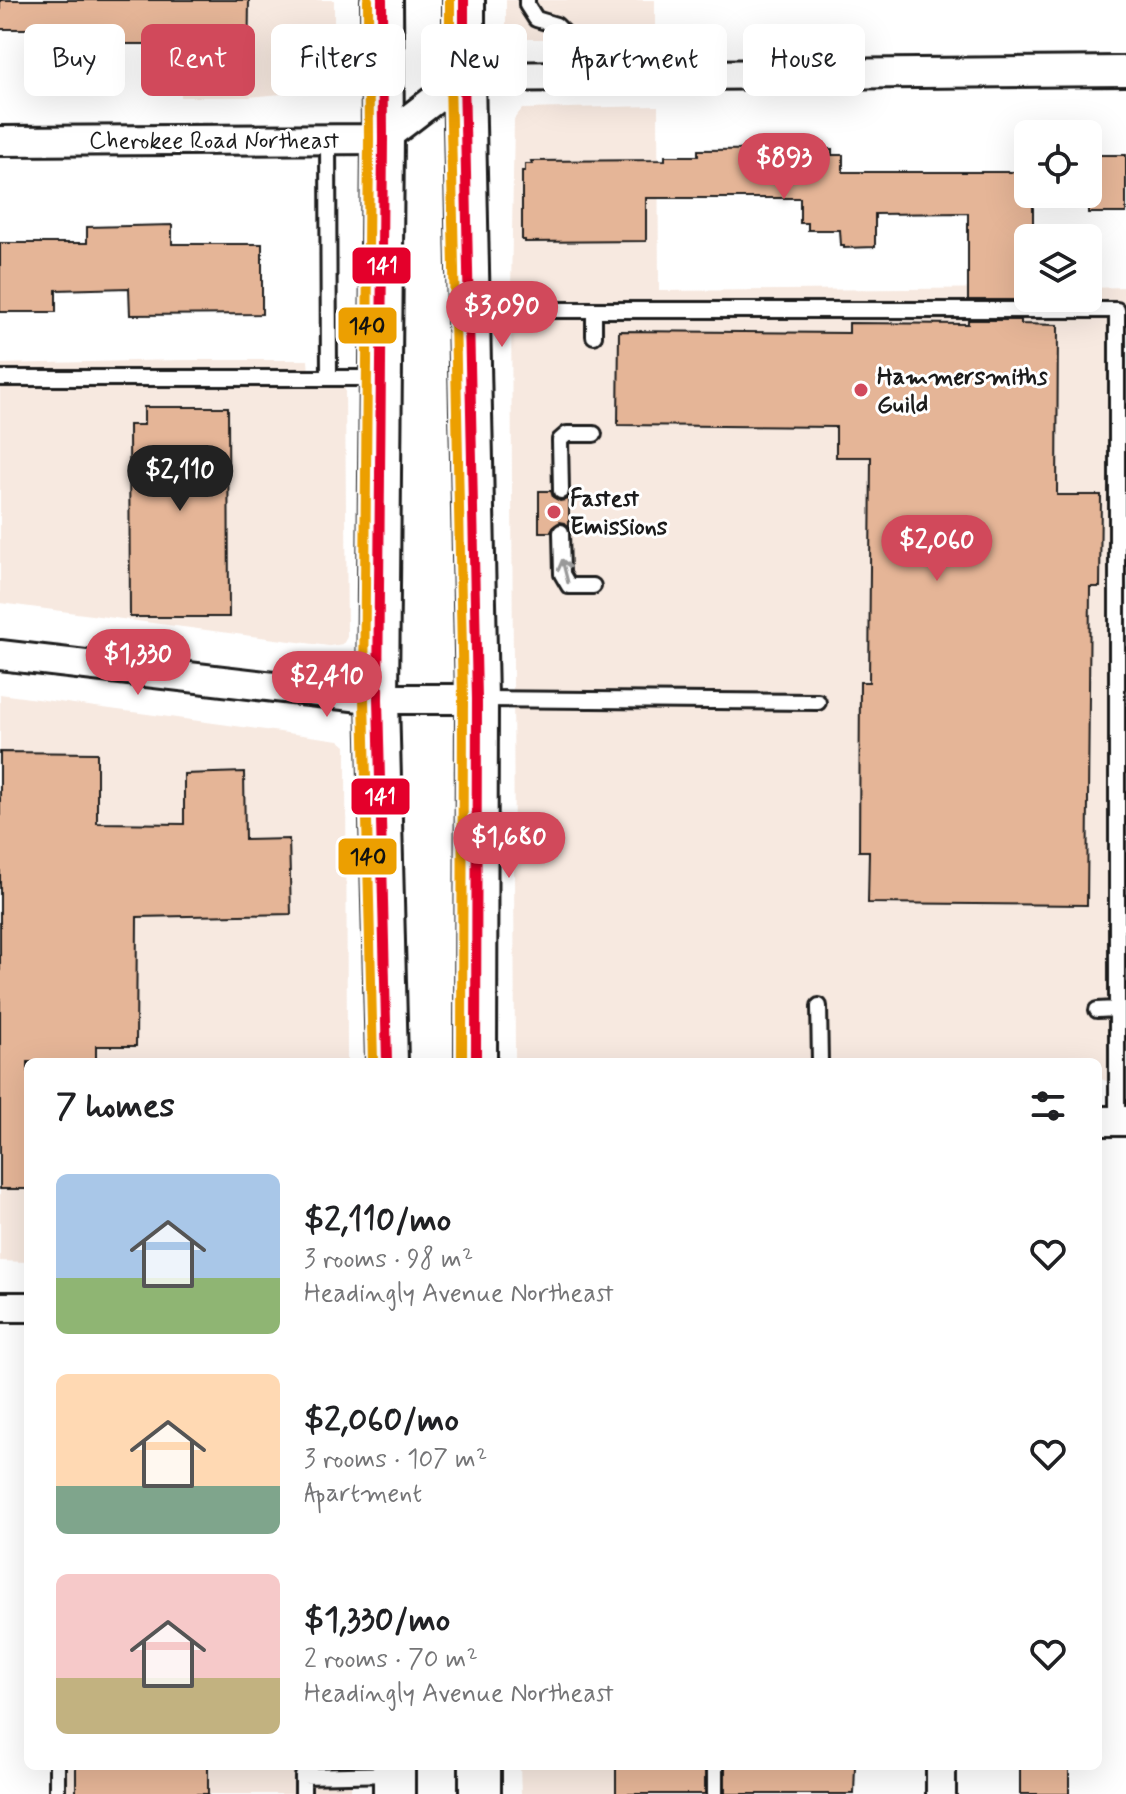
<!DOCTYPE html>
<html lang="en">
<head>
<meta charset="utf-8">
<style>
	body { margin:0; font-family:Mynerve,sans-serif; background:#f2f2f2; color:#202124; height:100vh; display:flex; flex-direction:column; font-size:30px; white-space:nowrap }
	* { box-sizing:border-box; margin:0 }
	p { font-size:26px; color:#757577 }
	.icon { flex:none; width:44px; height:44px; fill:none; stroke:currentColor; stroke-width:2; stroke-linecap:round; stroke-linejoin:round }
	.map { position:relative; flex:1; overflow:hidden }
	.drawer { position:absolute; left:24px; top:1058px; width:1078px; height:712px; display:flex; flex-direction:column; background:#fff; border-radius:12px; box-shadow:0 8px 32px #0002 }
	.drawer>* { flex:none }
	.banner { position:absolute; left:24px; top:24px; width:1078px; height:72px; display:flex; gap:16px }
	.tools { position:absolute; left:1014px; top:120px; display:grid; gap:16px }
	.tools a { display:grid; place-items:center; width:88px; height:88px; border-radius:12px; background:#fff; box-shadow:0 8px 32px #0002; font-size:40px }
	.price { position:absolute; translate:-50% -68px; padding:0 18px; border-radius:28px; background:#d1495b; color:#fff; font-size:26px; line-height:52px; filter:drop-shadow(0 2px 4px #0008) }
	.price::after { content:''; position:absolute; left:50%; top:48px; width:24px; height:18px; margin-left:-12px; background:inherit; clip-path:polygon(0 0,100% 0,50% 100%) }
	.price.active { background:#222; color:#fff }
	ul { padding:0; list-style:none }
	li { display:flex; align-items:center; gap:24px; height:200px; padding:0 32px }
	li span { display:grid; place-items:center; flex:none; width:224px; height:160px; border-radius:12px; color:#555 }
	li>.icon { margin-inline-start:auto }
	span .icon { width:96px; height:96px; fill:#fffc; stroke-width:1 }
	li b { font-size:34px }
	h2 { display:flex; justify-content:space-between; align-items:center; height:96px; padding:0 32px; font-size:34px }
	.chip { padding:0 28px; border-radius:12px; background:#fff; box-shadow:0 8px 32px #0002; font-size:28px; line-height:72px }
	.chip.active { background:#d1495b; color:#fff }
	.map>svg:first-child { display:block }
	.built { fill:#f7e9e0 }
	.building { fill:#e5b597; stroke:#1c1c1c; stroke-width:2 }
	.lines { fill:none; stroke-linecap:round; stroke-linejoin:round }
	.lane-casing { stroke:#1c1c1c; stroke-width:20 }
	.street-casing { stroke:#1c1c1c; stroke-width:34 }
	.secondary-casing { stroke:#1c1c1c; stroke-width:46 }
	.lane { stroke:#fff; stroke-width:14 }
	.street { stroke:#fff; stroke-width:28 }
	.secondary { stroke:#fff; stroke-width:40 }
	.bus-1-casing { stroke:#fff; stroke-width:16 }
	.bus-2-casing { stroke:#fff; stroke-width:16 }
	.bus-1 { stroke:#e4002b; stroke-width:10 }
	.bus-2 { stroke:#ec9f01; stroke-width:10 }
	.oneway { stroke:#999 }
	.poi-dot { fill:#d1495b; stroke:#fff; stroke-width:3 }
	.labels { text-anchor:middle; stroke-width:6; stroke-linejoin:round; paint-order:stroke }
	.street-label { font-size:24px; fill:#1c1c1c; stroke:#fff }
	.poi-label { font-size:24px; font-weight:bold; fill:#1c1c1c; stroke:#fff; text-anchor:start }
	.line-badge { stroke:#fff; stroke-width:3 }
	.badge-label { font-size:22px; text-anchor:middle; font-weight:bold; fill:#fff }
	.pale-badge-label { font-size:22px; text-anchor:middle; font-weight:bold; fill:#111 }
</style>
</head>
<body>
<div class="map">
<svg width="1126" height="1794" viewBox="0 0 1126 1794">
	<rect width="100%" height="100%" fill="#fff"/>
	<filter id="ink" filterUnits="userSpaceOnUse"><feTurbulence type="fractalNoise" baseFrequency=".0125" numOctaves="2"/><feDisplacementMap in="SourceGraphic" scale="16" xChannelSelector="R" yChannelSelector="G"/><feConvolveMatrix kernelMatrix="1 2 1 2 8 2 1 2 1" color-interpolation-filters="sRGB"/></filter>
	<g filter="url(#ink)">
		<!-- built -->
		<path class="built" d="M 181,0 L 334,0 L 334,74 L 321,87 L 304,92 L 248,97 L 181,97 Z
			M 506,0 L 655,0 L 655,39 L 521,39 L 513,36 L 506,27 Z
			M 658,106 L 659,291 L 1028,288 L 1028,298 L 1088,298 L 1088,288 L 1126,287 L 1126,1088 L 1098,1078 L 1098,1062 L 517,1062 L 515,1057 L 511,291 L 514,119 L 522,109 Z
			M 181,360 L 308,360 L 310,386 L 345,386 L 347,637 L 343,644 L 329,646 L 0,603 L 0,364 Z
			M 0,694 L 339,740 L 346,746 L 347,1062 L 28,1062 L 28,1262 L 0,1261 Z
			M 64,1766 L 351,1766 L 351,1794 L 64,1794 Z
			M 520,1766 L 707,1766 L 707,1794 L 521,1794 Z"/>
		<!-- building -->
		<path class="building" d="M 0,0 L 249,0 L 248,74 L 184,73 L 184,44 L 89,44 L 89,29 L 0,29 Z
			M 832,149 L 832,155 L 843,155 L 843,172 L 1028,172 L 1028,194 L 1033,194 L 1033,231 L 1021,231 L 1021,300 L 968,300 L 968,213 L 875,214 L 875,247 L 844,248 L 844,245 L 841,245 L 840,230 L 808,230 L 808,223 L 800,223 L 800,198 L 646,198 L 646,241 L 525,242 L 525,240 L 522,240 L 522,171 L 525,171 L 525,164 L 532,164 L 531,161 L 665,160 L 665,156 L 698,156 L 698,150 Z
			M 1088,155 L 1126,155 L 1126,213 L 1088,213 Z
			M 172,225 L 172,244 L 262,244 L 262,314 L 130,315 L 129,288 L 56,290 L 56,312 L 0,312 L 0,243 L 87,243 L 87,227 Z
			M 968,320 L 1021,320 L 1021,324 L 1058,325 L 1057,495 L 1101,495 L 1100,587 L 1090,587 L 1087,905 L 868,903 L 869,851 L 859,851 L 860,682 L 869,682 L 871,457 L 836,457 L 836,427 L 618,425 L 619,331 L 849,333 L 849,323 L 968,324 Z
			M 144,407 L 228,407 L 229,617 L 130,617 L 129,425 L 144,425 Z
			M 539,491 L 551,491 L 553,497 L 560,501 L 565,500 L 569,496 L 569,527 L 565,523 L 560,522 L 553,527 L 551,532 L 539,532 Z
			M 0,752 L 97,753 L 97,823 L 184,824 L 184,774 L 244,772 L 245,840 L 289,839 L 291,914 L 137,917 L 136,1046 L 96,1046 L 96,1062 L 28,1062 L 28,1189 L 0,1189 Z
			M 76,1766 L 208,1766 L 208,1794 L 76,1794 Z
			M 616,1766 L 705,1766 L 705,1794 L 616,1794 Z
			M 725,1766 L 855,1766 L 854,1794 L 725,1794 Z
			M 1020,1766 L 1069,1766 L 1069,1794 L 1020,1794 Z"/>
		<g class="lines">
			<defs>
				<path id="lane" d="M 527,0 L 527,5 L 536,19 L 556,25 L 565,34 L 566,76
					M 328,139 L 329,378
					M 473,310 L 1117,310 L 1117,1121
					M 594,310 L 594,336
					M 0,378 L 377,378
					M 561,491 L 560,440 L 567,434 L 594,434
					M 561,532 L 562,574 L 569,586 L 593,586
					M 478,699 L 818,702
					M 819,1006 L 820,1062
					M 1097,1010 L 1116,1009
					M 57,1766 L 57,1794
					M 303,1794 L 303,1776 L 393,1774
					M 715,1794 L 715,1766"/>
				<path id="street" d="M 0,141 L 383,139 L 464,77 L 1126,71
					M 0,655 L 378,699 L 477,699
					M 1098,1121 L 1126,1121
					M 0,1307 L 28,1307
					M 941,1794 L 941,1766"/>
				<path id="secondary" d="M 382,0 L 383,139 L 378,699 L 387,1062
					M 464,0 L 464,77 L 477,699 L 476,1062
					M 394,1766 L 394,1794
					M 480,1766 L 480,1794"/>
			</defs>
			<!-- lane casing -->
			<use href="#lane" class="lane-casing"/>
			<!-- street casing -->
			<use href="#street" class="street-casing"/>
			<!-- secondary casing -->
			<use href="#secondary" class="secondary-casing"/>
			<!-- lane -->
			<use href="#lane" class="lane"/>
			<!-- street -->
			<use href="#street" class="street"/>
			<!-- secondary -->
			<use href="#secondary" class="secondary"/>
			<defs>
				<path id="bus-1" d="M 382,0 L 383,139 L 378,699 L 387,1062
					M 464,0 L 464,77 L 477,699 L 476,1062"/>
				<path id="bus-2" d="M 368,0 L 369,139 L 364,699 L 373,1062
					M 450,0 L 450,77 L 463,699 L 462,1062"/>
			</defs>
			<!-- bus-1 casing -->
			<use href="#bus-1" class="bus-1-casing"/>
			<!-- bus-2 casing -->
			<use href="#bus-2" class="bus-2-casing"/>
			<!-- bus-1 -->
			<use href="#bus-1" class="bus-1"/>
			<!-- bus-2 -->
			<use href="#bus-2" class="bus-2"/>
		</g>
		<!-- one-way arrows -->
		<defs><path id="oneway-shaft" d="M-6 0H5M1.5-3L5.5 0L1.5 3" fill="none" stroke-width="1.6" stroke-linecap="round" stroke-linejoin="round" transform="scale(2)"/></defs>
		<use class="oneway" href="#oneway-shaft" transform="translate(565 571) rotate(-104)"/>
	</g>
	<!-- markers -->
	<g class="poi-dot">
		<circle cx="861" cy="390" r="8"/>
		<circle cx="554" cy="512" r="8"/>
	</g>
	<g class="labels">
		<!-- street labels -->
		<g class="street-label">
			<text x="214" y="148">Cherokee Road Northeast</text>
		</g>
		<!-- poi labels -->
		<g class="poi-label">
			<text x="877" y="384">Hammersmiths<tspan x="877" dy="28">Guild</tspan></text>
			<text x="570" y="506">Fastest<tspan x="570" dy="28">Emissions</tspan></text>
		</g>
	</g>
	<g class="line-badge">
		<rect x="351" y="246" width="61" height="39" rx="8" fill="#e4002b"/>
		<rect x="337" y="306" width="61" height="39" rx="8" fill="#ec9f01"/>
		<rect x="350" y="777" width="61" height="39" rx="8" fill="#e4002b"/>
		<rect x="337" y="837" width="61" height="39" rx="8" fill="#ec9f01"/>
	</g>
	<g class="badge-label">
		<text x="382" y="273">141</text>
		<text x="380" y="804">141</text>
	</g>
	<g class="pale-badge-label">
		<text x="367" y="333">140</text>
		<text x="368" y="864">140</text>
	</g>
</svg>
<div class="tools">
<a><svg class="icon" aria-label="locate" viewBox="0 0 24 24"><circle cx="12" cy="12" r="6"/><path d="M12 2v4M12 18v4M2 12h4M18 12h4"/></svg></a>
<a><svg class="icon" aria-label="layers" viewBox="0 0 24 24"><path d="M12 4l9 5-9 5-9-5zM3 14l9 5 9-5"/></svg></a>
</div>
<b class="price" style="left:784px;top:201px">$893</b>
<b class="price" style="left:502px;top:349px">$3,090</b>
<b class="price active" style="left:180px;top:513px">$2,110</b>
<b class="price" style="left:937px;top:583px">$2,060</b>
<b class="price" style="left:138px;top:697px">$1,330</b>
<b class="price" style="left:327px;top:719px">$2,410</b>
<b class="price" style="left:509px;top:880px">$1,680</b>
<div class="banner">
<a class="chip">Buy</a>
<a class="chip active">Rent</a>
<a class="chip">Filters</a>
<a class="chip">New</a>
<a class="chip">Apartment</a>
<a class="chip">House</a>
</div>
<section class="drawer">
<h2>7 homes<svg class="icon" aria-label="filters" viewBox="0 0 24 24"><path d="M4 7h16M4 17h16"/><circle cx="9" cy="7" r="2"/><circle cx="15" cy="17" r="2"/></svg></h2>
<ul>
<li><span style="background:linear-gradient(#a9c7e8 65%,#8fb573 0)"><svg class="icon" aria-label="home" viewBox="0 0 24 24"><path d="M3 11l9-7 9 7M6 9v11h12V9"/></svg></span><div><b>$2,110/mo</b><p>3 rooms · 98 m²</p><p>Headingly Avenue Northeast</p></div><svg class="icon" aria-label="heart" viewBox="0 0 24 24"><path d="M12 20l-8-8c-3-5 5-10 8-4 3-6 11-1 8 4z"/></svg></li>
<li><span style="background:linear-gradient(#ffd9b3 70%,#7fa58c 0)"><svg class="icon" aria-label="home" viewBox="0 0 24 24"><path d="M3 11l9-7 9 7M6 9v11h12V9"/></svg></span><div><b>$2,060/mo</b><p>3 rooms · 107 m²</p><p>Apartment</p></div><svg class="icon" aria-label="heart" viewBox="0 0 24 24"><path d="M12 20l-8-8c-3-5 5-10 8-4 3-6 11-1 8 4z"/></svg></li>
<li><span style="background:linear-gradient(#f6c9c9 65%,#c2b280 0)"><svg class="icon" aria-label="home" viewBox="0 0 24 24"><path d="M3 11l9-7 9 7M6 9v11h12V9"/></svg></span><div><b>$1,330/mo</b><p>2 rooms · 70 m²</p><p>Headingly Avenue Northeast</p></div><svg class="icon" aria-label="heart" viewBox="0 0 24 24"><path d="M12 20l-8-8c-3-5 5-10 8-4 3-6 11-1 8 4z"/></svg></li>
</ul>
</section>
</div>
</body>
</html>
